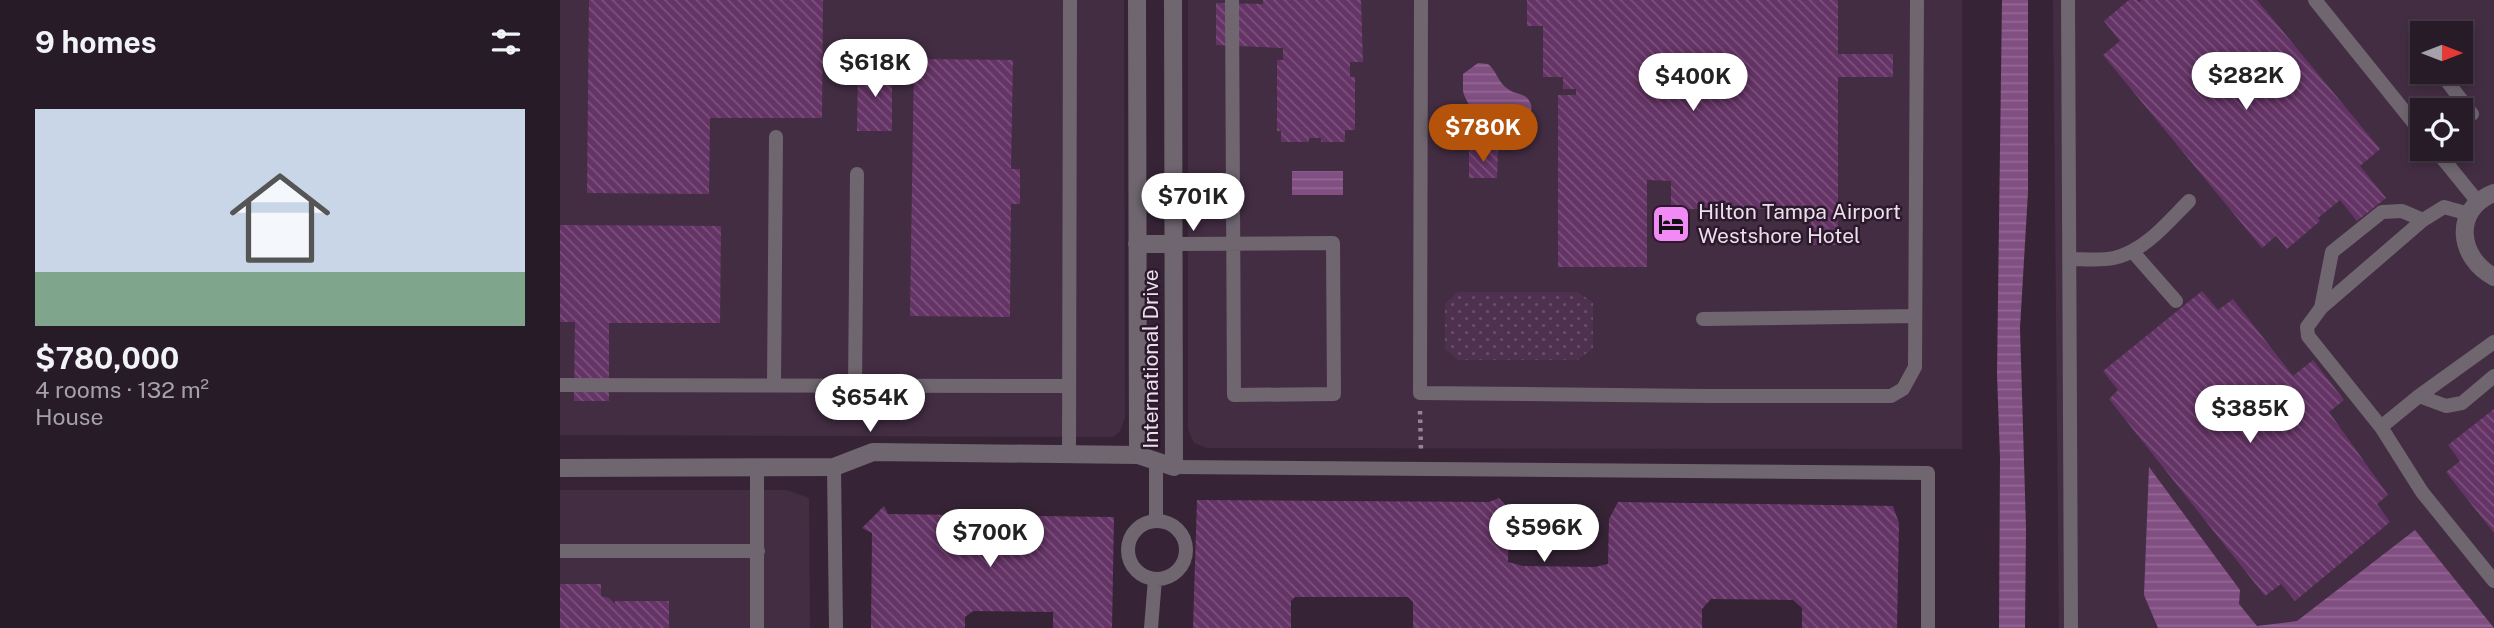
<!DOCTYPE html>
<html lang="en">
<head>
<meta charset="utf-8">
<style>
	body { margin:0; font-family:"Public Sans",sans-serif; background:#302430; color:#f1f3f6; height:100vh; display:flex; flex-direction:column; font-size:26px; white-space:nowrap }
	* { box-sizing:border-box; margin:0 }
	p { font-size:23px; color:#a5a1a8 }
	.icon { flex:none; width:38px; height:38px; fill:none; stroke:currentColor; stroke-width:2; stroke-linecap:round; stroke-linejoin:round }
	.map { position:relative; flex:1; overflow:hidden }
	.panel { display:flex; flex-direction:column; background:#281b28; width:560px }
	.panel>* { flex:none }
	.needle { width:46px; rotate:90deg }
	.tools { position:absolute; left:1850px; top:21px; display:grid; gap:14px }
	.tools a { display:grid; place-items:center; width:63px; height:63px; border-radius:0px; background:#281b28; box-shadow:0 4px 10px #0003,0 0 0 2px #443945; font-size:35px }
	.price { position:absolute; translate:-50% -60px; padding:0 16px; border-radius:24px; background:#fff; color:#222; font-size:23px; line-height:46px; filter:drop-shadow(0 2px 4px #0008) }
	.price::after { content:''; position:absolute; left:50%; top:42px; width:21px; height:16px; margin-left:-10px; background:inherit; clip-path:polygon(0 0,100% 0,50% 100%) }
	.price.current { background:#b45309; color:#fff }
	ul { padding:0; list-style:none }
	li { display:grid; align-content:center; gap:14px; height:371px; padding:0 35px }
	li span { display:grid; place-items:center; height:217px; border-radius:0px; color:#555 }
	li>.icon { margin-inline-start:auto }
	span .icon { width:126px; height:126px; fill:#fffc; stroke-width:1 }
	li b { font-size:30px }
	h2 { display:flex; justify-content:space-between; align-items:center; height:84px; padding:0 35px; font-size:30px }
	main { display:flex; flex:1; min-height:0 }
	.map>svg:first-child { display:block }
	.built { fill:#432d43; fill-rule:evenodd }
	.park { fill:url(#park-dots) }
	.water { fill:url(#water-rules) }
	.building { fill:url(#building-back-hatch) }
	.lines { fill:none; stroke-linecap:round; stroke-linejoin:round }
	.path { stroke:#948594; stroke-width:4.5; stroke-dasharray:3.5 5; stroke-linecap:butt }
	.service { stroke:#6f666f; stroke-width:14 }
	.minor { stroke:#6f666f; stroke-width:18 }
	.labels { text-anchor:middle; stroke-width:5; stroke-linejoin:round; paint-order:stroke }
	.poi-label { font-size:21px; fill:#ebdfeb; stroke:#2c1a2c; text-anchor:start }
	.street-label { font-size:21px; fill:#ebdfeb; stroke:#2c1a2c }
</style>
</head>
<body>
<main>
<section class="panel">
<h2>9 homes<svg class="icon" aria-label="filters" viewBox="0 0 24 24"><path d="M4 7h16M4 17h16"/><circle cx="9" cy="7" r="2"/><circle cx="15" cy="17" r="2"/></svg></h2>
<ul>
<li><span style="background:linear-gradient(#c9d6e8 75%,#7fa58c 0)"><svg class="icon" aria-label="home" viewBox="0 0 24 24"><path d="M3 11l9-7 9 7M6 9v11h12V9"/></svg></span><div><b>$780,000</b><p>4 rooms · 132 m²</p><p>House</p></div></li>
</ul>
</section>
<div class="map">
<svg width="1934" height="628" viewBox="0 0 1934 628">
	<defs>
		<pattern id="park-dots" width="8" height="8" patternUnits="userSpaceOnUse" patternTransform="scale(1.75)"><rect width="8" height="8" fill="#4e314f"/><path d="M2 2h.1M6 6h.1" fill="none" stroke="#684e68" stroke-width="1.8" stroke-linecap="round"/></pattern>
		<pattern id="water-rules" width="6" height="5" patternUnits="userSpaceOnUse" patternTransform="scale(1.75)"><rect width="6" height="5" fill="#814f82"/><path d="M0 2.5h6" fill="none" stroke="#936894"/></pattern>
		<pattern id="building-back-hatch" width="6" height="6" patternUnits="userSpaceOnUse" patternTransform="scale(1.75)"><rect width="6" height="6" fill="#653466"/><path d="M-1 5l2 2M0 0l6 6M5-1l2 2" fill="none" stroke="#7b517c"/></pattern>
	</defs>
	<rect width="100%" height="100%" fill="#362436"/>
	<!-- built -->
	<path class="built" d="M 0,0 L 564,0 L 565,418 L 560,431 L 553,437 L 0,435 Z
		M 628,0 L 1402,0 L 1402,449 L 647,448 L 634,443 L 628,429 Z
		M 1493,0 L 1934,0 L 1934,628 L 1499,628 ZM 1862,33 L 1900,33 L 1900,72 L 1862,72 ZM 1862,110 L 1900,110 L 1900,149 L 1862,149 Z
		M 0,490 L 227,490 L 249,498 L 250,628 L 0,628 Z"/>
	<!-- park -->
	<path class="park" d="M 898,292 L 1018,292 L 1033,303 L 1033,348 L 1018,360 L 898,360 L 885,349 L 885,304 Z"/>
	<!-- water -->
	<path class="water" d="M 1442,0 L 1468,0 L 1468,192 L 1460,328 L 1466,528 L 1465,628 L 1439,628 L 1440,458 L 1437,374 Z
		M 918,63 L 928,64 C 937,71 938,83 948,89 C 955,95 965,92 970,102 C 973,108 971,112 968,117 C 950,147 908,115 903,91 C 903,86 903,79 903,74 Z
		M 732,171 L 783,171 L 783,195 L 732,195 Z
		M 1589,467 L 1680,590 L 1679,604 L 1697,626 L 1737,621 L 1855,530 L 1934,628 L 1598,628 L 1584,595 Z"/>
	<!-- building -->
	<path class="building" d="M 29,0 L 263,0 L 262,118 L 150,118 L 149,194 L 27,193 Z
		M 703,0 L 801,0 L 803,62 L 790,62 L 790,77 L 795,77 L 795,130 L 785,130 L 785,142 L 761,142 L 761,138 L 749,138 L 749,142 L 721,142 L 721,131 L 717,131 L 717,60 L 723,60 L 723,48 L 656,45 L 656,3 L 703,4 Z
		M 967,0 L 1278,0 L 1278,54 L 1333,54 L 1333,77 L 1278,77 L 1278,245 L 1251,245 L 1251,209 L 1111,209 L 1111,181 L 1087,180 L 1087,267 L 998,267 L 998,95 L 1016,95 L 1016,89 L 1003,89 L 1003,77 L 983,77 L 983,26 L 967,26 Z
		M 1569,0 L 1577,0 L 1579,2 L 1582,0 L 1697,0 L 1820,149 L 1800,166 L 1826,198 L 1797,221 L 1780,200 L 1758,218 L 1760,221 L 1727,249 L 1716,236 L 1702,248 L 1543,55 L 1560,41 L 1544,21 Z
		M 354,59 L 453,60 L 451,169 L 460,169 L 460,204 L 451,204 L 450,317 L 350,316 Z
		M 298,67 L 332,67 L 332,131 L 297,131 Z
		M 909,149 L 938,150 L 937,178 L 909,178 Z
		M 0,225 L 161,226 L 160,323 L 49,323 L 49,401 L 14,401 L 15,322 L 0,322 Z
		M 1642,291 L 1658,310 L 1673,299 L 1733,376 L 1753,360 L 1784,400 L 1769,412 L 1828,495 L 1817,504 L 1830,522 L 1735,601 L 1721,584 L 1705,596 L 1549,399 L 1558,390 L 1543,371 Z
		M 1934,409 L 1934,533 L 1886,472 L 1900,461 L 1888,445 Z
		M 939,498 L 954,515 L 949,524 L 948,562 L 963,566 L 1035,567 L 1048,564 L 1049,519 L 1058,502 L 1333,506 L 1339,523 L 1337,628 L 1242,628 L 1242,608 L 1233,600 L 1151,599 L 1142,609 L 1142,628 L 853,628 L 853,602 L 848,597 L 735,597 L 731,601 L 731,628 L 633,628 L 637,500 L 929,502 Z
		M 324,506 L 328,514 L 554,517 L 552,628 L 493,628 L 493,612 L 413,611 L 405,617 L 405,628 L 311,628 L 312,533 L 302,528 Z
		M 0,584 L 41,584 L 41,596 L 49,598 L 55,604 L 55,601 L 109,601 L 109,628 L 0,628 Z"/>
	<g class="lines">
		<!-- path -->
		<path class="path" d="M 860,411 L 861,451"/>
		<!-- service -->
		<path class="service" d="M 861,0 L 860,393 L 1146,396 L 1331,396 L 1343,389 L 1355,367 L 1357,0
			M 1508,0 L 1511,628
			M 1755,0 L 1862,133
			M 1859,44 L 1862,48
			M 1880,72 L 1912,114
			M 1875,149 L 1918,202
			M 1909,214 L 1884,207 L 1863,220 L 1761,308 L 1747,327 L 1748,336 L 1821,427 L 1862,492 L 1934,581
			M 614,244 L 773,243 L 774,394 L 674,395 L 672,0
			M 1572,251 L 1616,301
			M 1509,259 C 1523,259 1540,261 1554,258 C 1585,251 1608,222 1629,201
			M 1761,308 L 1772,252 L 1822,212 L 1842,211 L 1863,220
			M 1143,319 L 1354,316
			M 0,385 L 509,386
			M 214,385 L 216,137
			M 295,386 L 297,174
			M 1859,396 L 1886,406 L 1902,403 L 1934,376
			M 1821,427 L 1859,396 L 1934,342
			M 509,454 L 510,0
			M 274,467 L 276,628
			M 614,467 L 1368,473 L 1368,628
			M 197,468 L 197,628
			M568 550a29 29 0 1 1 58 0a29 29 0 1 1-58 0Z
			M 596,521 L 596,461
			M 0,551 L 198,551
			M 591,628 L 595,579"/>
		<!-- minor -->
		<path class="minor" d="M 577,0 L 578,455
			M 1934,193 C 1892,209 1898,258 1934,277
			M 577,244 L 614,244
			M 0,468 L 274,467 L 313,452 L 578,455 L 614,467 L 613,0"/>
	</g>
	<!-- icons -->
	<defs>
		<symbol id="hotel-square" viewBox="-11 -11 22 22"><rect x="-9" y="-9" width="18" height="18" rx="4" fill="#f18af4" stroke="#2c1a2c"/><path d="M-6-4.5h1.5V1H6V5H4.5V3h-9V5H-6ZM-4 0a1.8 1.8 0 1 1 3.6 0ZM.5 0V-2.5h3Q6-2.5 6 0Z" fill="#111"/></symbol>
	</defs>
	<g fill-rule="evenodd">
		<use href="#hotel-square" x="1089" y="202" width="44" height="44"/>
	</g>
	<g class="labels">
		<!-- poi labels -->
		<g class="poi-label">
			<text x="1138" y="219">Hilton Tampa Airport<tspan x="1138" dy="24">Westshore Hotel</tspan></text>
		</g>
		<!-- street labels -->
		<g class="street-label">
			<text transform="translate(591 359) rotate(-90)" y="7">International Drive</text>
		</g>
	</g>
</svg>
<div class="tools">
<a><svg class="needle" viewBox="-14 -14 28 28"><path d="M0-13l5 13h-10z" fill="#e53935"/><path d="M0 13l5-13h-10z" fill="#a5a1a8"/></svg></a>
<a><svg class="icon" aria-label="locate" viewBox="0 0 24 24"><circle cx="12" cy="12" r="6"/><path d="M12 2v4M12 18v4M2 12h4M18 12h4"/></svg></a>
</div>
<b class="price" style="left:315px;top:99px">$618K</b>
<b class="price" style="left:1686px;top:112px">$282K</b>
<b class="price" style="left:1133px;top:113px">$400K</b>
<b class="price current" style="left:923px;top:164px">$780K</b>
<b class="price" style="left:633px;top:233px">$701K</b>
<b class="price" style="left:310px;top:434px">$654K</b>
<b class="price" style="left:1690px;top:445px">$385K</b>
<b class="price" style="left:984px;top:564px">$596K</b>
<b class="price" style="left:430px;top:569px">$700K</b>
</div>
</main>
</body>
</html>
